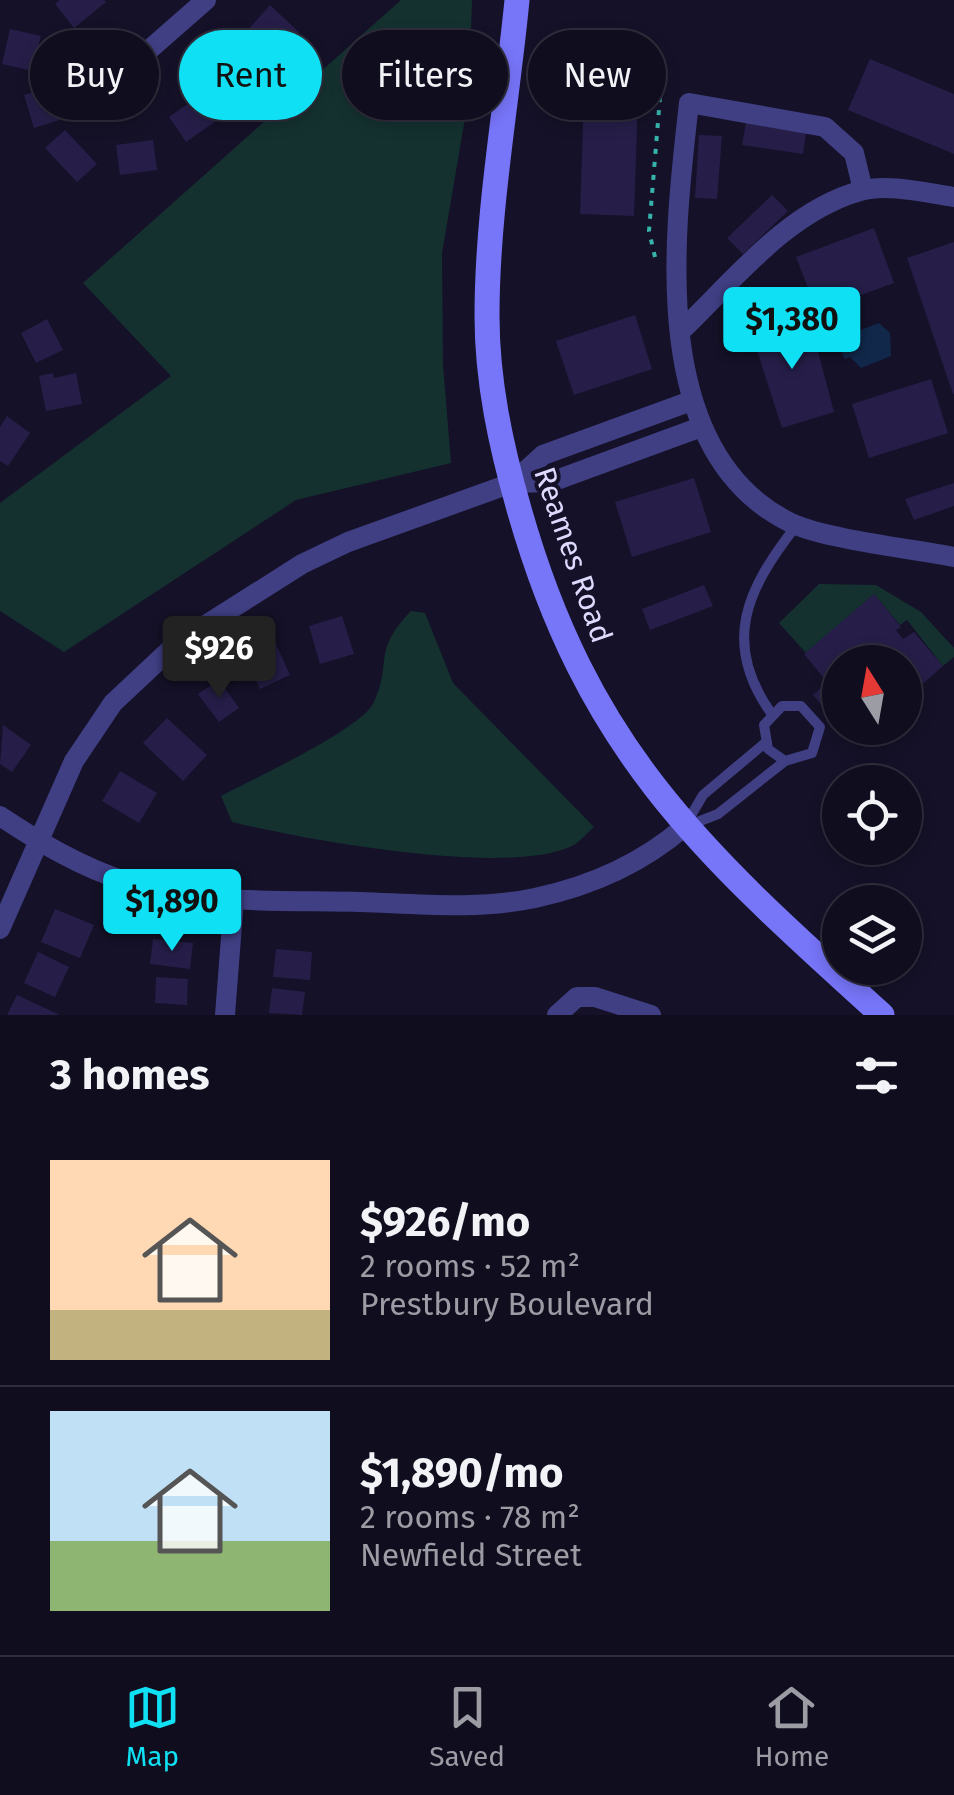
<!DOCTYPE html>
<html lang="en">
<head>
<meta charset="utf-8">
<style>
	body { margin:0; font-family:"Fira Sans",sans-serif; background:#1e1b2b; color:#f1f3f6; height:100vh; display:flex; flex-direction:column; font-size:38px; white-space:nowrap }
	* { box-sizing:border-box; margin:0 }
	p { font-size:32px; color:#9c9ca4 }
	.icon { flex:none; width:55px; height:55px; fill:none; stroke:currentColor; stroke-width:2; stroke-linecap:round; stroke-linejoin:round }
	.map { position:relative; height:1015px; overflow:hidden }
	.details { display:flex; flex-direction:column; background:#100d1e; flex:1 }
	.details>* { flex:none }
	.top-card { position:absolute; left:30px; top:30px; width:895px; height:90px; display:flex; gap:20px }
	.needle { width:65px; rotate:349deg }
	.fabs { position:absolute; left:822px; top:645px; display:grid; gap:20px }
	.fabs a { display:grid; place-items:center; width:100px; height:100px; border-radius:50%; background:#100d1e; box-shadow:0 5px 15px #0003,0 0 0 2px #302d3c; font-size:50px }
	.price { position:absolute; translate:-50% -85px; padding:0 22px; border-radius:10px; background:#10e0f3; color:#111; font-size:32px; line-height:65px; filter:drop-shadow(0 2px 5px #0008) }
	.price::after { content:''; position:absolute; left:50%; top:60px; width:30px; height:22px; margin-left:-15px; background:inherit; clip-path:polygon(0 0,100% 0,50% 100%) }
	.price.on { background:#222; color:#fff }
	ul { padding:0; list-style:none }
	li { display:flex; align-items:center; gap:30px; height:250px; padding:0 50px }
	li+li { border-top:2px solid #302d3c }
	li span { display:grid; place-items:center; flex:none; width:280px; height:200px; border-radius:0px; color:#555 }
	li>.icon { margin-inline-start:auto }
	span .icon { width:120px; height:120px; fill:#fffc; stroke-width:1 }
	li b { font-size:42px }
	h2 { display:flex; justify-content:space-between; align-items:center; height:120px; padding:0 50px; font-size:42px }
	.tag { padding:0 35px; border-radius:45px; background:#100d1e; box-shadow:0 5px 15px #0003,0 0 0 2px #302d3c; font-size:35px; line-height:90px }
	.tag.on { background:#10e0f3; color:#111 }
	.tab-bar { display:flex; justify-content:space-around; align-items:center; height:140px; border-top:2px solid #302d3c; background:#100d1e; font-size:28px; color:#9c9ca4 }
	.tab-bar a { display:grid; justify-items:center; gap:5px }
	.tab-bar .on { color:#10e0f3 }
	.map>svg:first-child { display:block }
	.green { fill:#143130 }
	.water { fill:#11284b }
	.building { fill:#261e48 }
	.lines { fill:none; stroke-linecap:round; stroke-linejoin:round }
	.path { stroke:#36b4ab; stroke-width:4; stroke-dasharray:5 8; stroke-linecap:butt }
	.service { stroke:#403f84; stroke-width:10 }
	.minor { stroke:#403f84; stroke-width:20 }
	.secondary { stroke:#7775f8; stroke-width:25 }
	.labels { text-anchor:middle; stroke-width:8; stroke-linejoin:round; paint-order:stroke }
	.street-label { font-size:30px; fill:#dddafd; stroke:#151128 }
</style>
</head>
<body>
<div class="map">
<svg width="954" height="1015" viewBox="0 0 954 1015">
	<rect width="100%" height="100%" fill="#151128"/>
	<!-- green -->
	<path class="green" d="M 401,0 L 472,0 L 469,95 L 442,253 L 443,364 L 451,463 L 296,500 L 64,652 L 0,611 L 0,503 L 171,376 L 83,283 Z
		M 819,584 L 876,585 L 921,612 L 954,648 L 954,657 L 943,666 L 907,620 L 900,625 L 874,594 L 806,653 L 779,623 Z
		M 411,611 L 425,613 L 453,683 L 594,827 C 587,833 579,843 570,847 C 502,876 306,840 232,822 L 221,796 C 252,779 361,730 374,702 C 393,661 371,653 411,611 Z"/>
	<!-- water -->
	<path class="water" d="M 879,323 L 890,333 L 891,356 L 861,368 L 850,357 L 845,359 L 842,353 L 851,341 L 849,334 Z"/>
	<!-- building -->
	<path class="building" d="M 60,0 L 104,0 L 106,2 L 74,28 L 55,4 Z
		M 270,5 L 299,32 L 274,58 L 246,32 Z
		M 10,29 L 41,36 L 32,71 L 2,64 Z
		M 247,51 L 264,78 L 225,103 L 203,67 L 213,61 L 218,70 Z
		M 870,59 L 954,94 L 954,154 L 848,110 Z
		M 585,66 L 639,67 L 634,216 L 580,214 Z
		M 50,87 L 60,120 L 34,128 L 24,95 Z
		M 199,96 L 216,121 L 186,142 L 169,117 Z
		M 746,122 L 806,133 L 803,154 L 742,145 Z
		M 65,130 L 97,164 L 77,182 L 45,148 Z
		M 699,135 L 722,136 L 717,199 L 695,198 Z
		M 153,140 L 157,170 L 120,175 L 116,145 Z
		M 772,195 L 788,211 L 743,254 L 727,238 Z
		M 874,228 L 894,283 L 817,311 L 796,257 Z
		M 954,242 L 954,394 L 953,394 L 907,258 Z
		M 774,313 L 781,335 L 811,325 L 834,412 L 782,428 L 751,332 L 759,330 L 755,319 Z
		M 635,315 L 652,369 L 574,395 L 556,341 Z
		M 47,319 L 63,350 L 36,363 L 21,333 Z
		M 53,373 L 54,378 L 76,373 L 82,404 L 46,411 L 39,376 Z
		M 931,379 L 948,433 L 869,458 L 852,404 Z
		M 7,416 L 30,433 L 8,466 L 0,461 L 0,427 Z
		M 694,478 L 711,532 L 632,557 L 615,502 Z
		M 954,483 L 954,506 L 914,520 L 905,499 Z
		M 704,585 L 713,606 L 650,630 L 642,609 Z
		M 874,594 L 901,627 L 896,630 L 903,639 L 914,632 L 943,666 L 918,688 L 924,696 L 905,712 L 905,662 L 840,662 L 840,712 L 833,718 L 813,695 L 827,682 L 804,654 Z
		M 342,616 L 354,654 L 320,664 L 309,626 Z
		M 275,642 L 290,675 L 260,689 L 245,655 Z
		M 219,680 L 239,708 L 219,722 L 198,694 Z
		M 167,718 L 207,755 L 183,781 L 143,743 Z
		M 3,725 L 31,745 L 12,772 L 0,764 Z
		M 120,771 L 157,793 L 139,823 L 102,801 Z
		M 55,909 L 94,925 L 80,958 L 41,942 Z
		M 153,939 L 193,943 L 190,969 L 150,964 Z
		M 276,949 L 312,952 L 310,980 L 273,977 Z
		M 38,952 L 69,967 L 55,997 L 24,983 Z
		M 156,977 L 188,979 L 187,1005 L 155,1003 Z
		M 272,988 L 305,992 L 302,1015 L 269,1013 Z
		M 17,995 L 60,1015 L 7,1015 Z"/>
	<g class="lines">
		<!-- path -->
		<path class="path" d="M 655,257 L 649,231 L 661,85"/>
		<!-- service -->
		<path class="service" d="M 771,713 C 721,642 747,589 796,526
			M 686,824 L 703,795 L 765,743
			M 690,825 L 718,814 L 785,761 L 812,753 L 820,727 L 801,706 L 782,706 L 764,725 L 768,749 L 785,761"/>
		<!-- minor -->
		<path class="minor" d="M 125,71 L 206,0
			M 863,190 L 854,153 L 825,127 L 689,103 C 674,235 646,452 791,523 C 825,539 913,549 954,557
			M 683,329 C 734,280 788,211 860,191 C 888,183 926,193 954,197
			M 512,483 L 543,455 L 691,401
			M 0,816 C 41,843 80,867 128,882 C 202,905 284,900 361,902 C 418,904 479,910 535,898 C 591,886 641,864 684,827
			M 0,929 L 74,761 L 113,703 L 176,644 L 302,564 L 348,542 L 512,483 L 551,482 L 701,427
			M 225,1015 L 234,899
			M 557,1015 L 577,997 L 595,997 L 651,1015"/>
		<!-- secondary -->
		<path class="secondary" d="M 517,0 C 507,104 487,211 487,316 C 487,382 501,446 519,509 C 588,752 702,852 882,1015"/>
	</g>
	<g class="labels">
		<!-- street labels -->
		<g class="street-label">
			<text transform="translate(573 555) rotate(71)" y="10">Reames Road</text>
		</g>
	</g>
</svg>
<div class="fabs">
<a><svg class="needle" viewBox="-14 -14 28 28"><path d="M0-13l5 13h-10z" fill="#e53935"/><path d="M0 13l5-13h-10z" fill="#9c9ca4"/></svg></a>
<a><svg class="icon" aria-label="locate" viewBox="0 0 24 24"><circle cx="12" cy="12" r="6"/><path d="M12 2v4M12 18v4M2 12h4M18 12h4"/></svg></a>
<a><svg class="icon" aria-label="layers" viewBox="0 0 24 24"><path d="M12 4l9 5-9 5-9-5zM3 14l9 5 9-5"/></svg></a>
</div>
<b class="price" style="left:792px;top:372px">$1,380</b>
<b class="price on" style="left:219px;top:701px">$926</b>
<b class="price" style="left:172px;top:954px">$1,890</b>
<div class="top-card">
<a class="tag">Buy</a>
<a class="tag on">Rent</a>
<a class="tag">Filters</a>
<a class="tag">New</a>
</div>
</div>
<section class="details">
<h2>3 homes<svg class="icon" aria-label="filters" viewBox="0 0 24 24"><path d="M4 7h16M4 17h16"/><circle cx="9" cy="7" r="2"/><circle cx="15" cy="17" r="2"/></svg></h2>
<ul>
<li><span style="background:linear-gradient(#ffd9b3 75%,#c2b280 0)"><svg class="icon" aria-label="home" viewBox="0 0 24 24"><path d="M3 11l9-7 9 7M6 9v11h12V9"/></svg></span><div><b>$926/mo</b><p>2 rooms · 52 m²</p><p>Prestbury Boulevard</p></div></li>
<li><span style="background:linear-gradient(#bfe0f5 65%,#8fb573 0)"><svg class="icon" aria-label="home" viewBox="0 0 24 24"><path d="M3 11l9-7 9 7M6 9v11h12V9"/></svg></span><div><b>$1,890/mo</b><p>2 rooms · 78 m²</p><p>Newfield Street</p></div></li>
</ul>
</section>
<nav class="tab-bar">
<a class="on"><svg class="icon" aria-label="map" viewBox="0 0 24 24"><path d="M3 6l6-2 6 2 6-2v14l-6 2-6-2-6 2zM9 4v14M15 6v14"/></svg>Map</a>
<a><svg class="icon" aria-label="saved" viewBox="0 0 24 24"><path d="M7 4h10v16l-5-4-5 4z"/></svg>Saved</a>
<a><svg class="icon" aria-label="home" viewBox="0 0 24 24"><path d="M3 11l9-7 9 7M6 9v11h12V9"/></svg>Home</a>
</nav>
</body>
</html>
